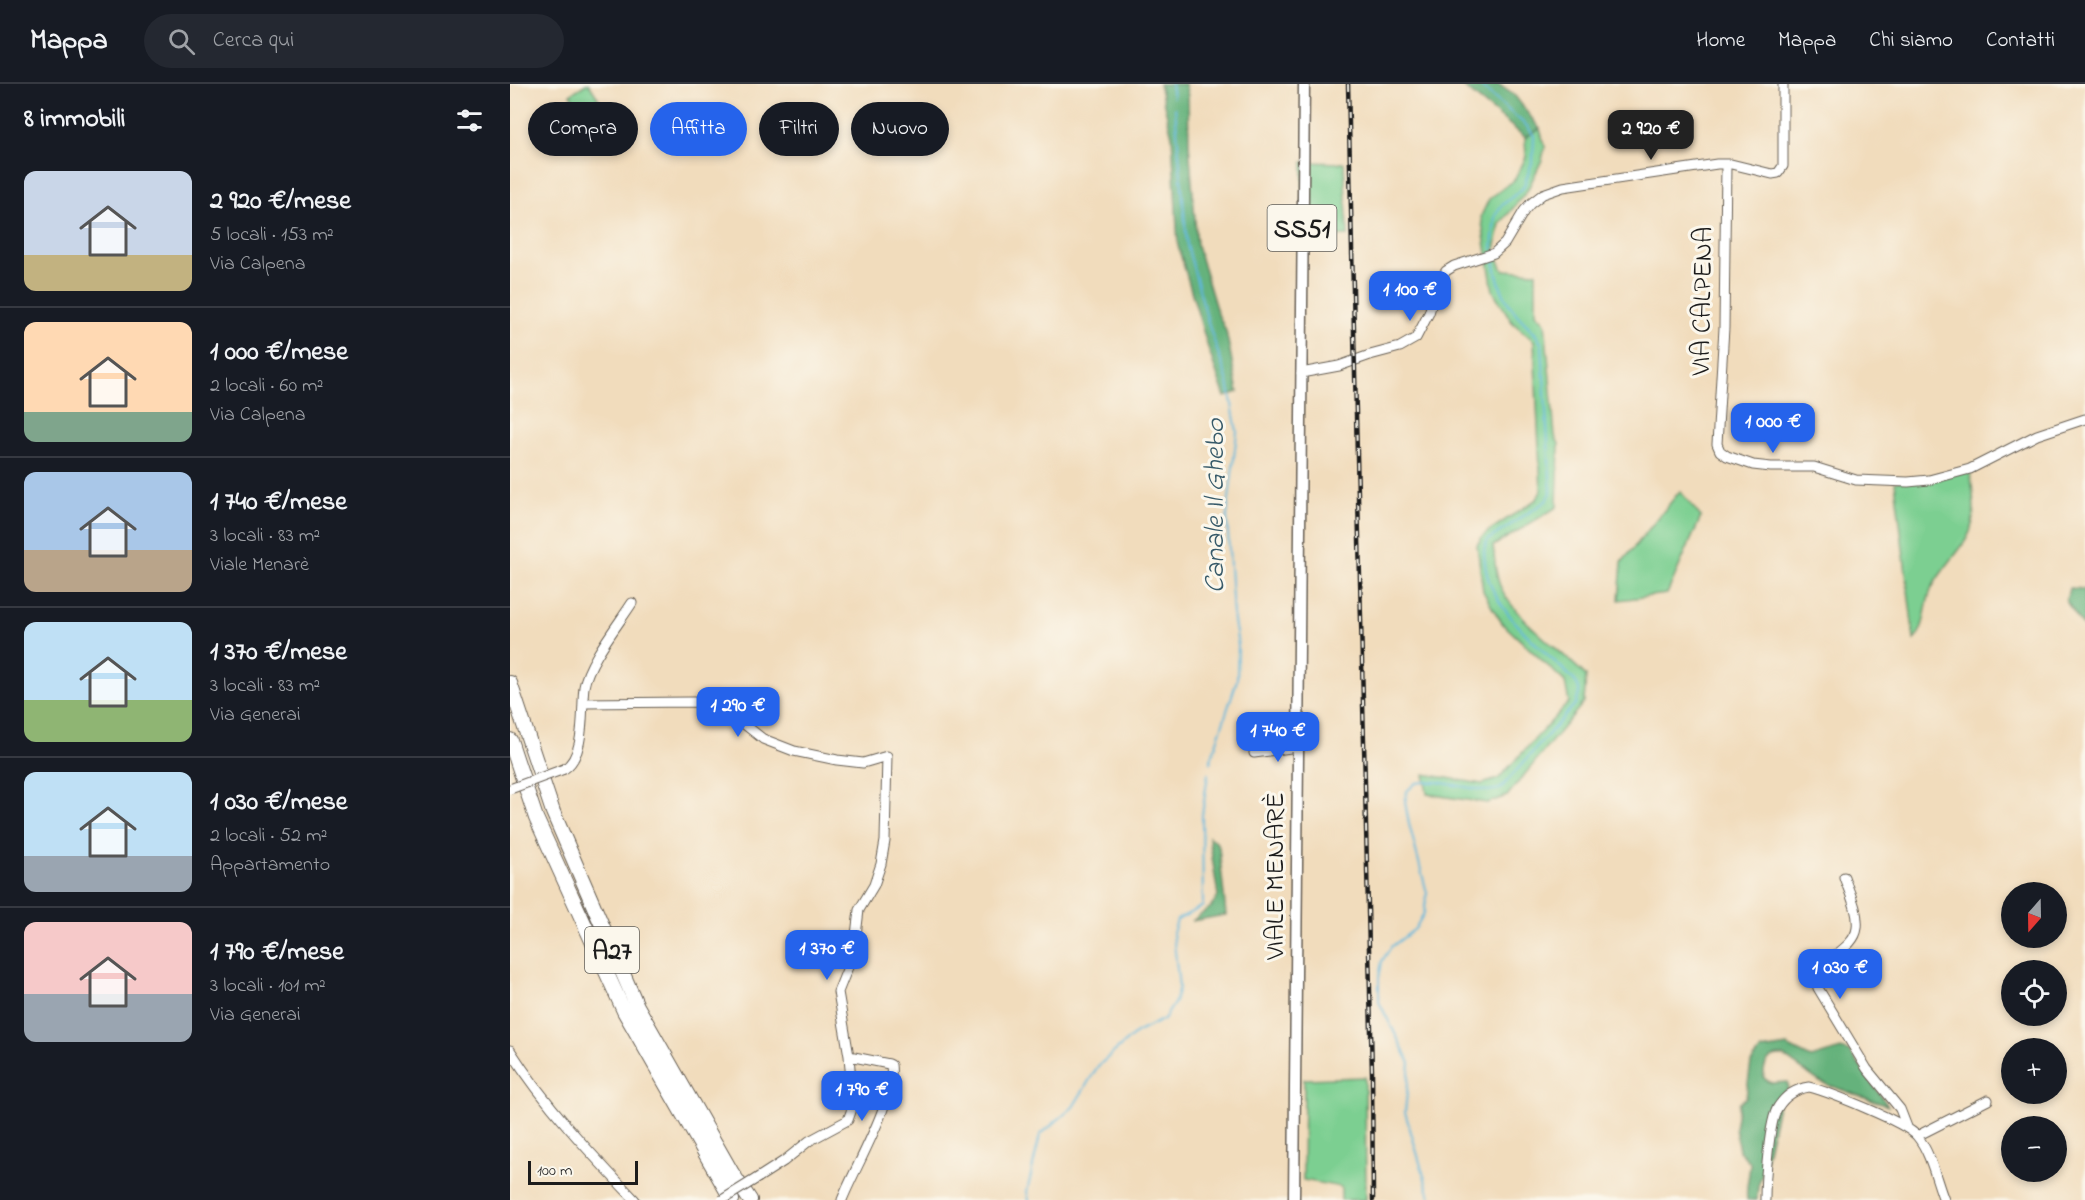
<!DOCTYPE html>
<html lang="it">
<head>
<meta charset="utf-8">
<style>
	body { margin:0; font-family:"Indie Flower",sans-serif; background:#242831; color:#f1f3f6; height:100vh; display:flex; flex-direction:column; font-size:22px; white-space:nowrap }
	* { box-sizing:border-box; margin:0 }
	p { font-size:20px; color:#9ea1a6 }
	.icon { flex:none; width:33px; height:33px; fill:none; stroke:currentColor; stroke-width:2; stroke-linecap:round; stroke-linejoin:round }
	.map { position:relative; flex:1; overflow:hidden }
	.panel { display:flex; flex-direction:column; background:#171b24; width:510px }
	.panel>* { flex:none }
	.banner { position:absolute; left:18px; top:18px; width:570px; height:54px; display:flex; gap:12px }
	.needle { width:39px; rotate:200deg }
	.tools { position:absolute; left:1491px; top:798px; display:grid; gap:12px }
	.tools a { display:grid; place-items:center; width:66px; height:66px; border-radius:50%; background:#171b24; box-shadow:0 3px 9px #0003; font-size:30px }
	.scale { position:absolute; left:18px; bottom:15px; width:110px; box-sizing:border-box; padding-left:6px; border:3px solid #1c1c1c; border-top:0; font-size:16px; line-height:21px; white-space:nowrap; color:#1c1c1c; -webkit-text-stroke:4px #fbf7ec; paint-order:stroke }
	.price { position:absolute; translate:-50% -51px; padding:0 14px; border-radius:12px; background:#2563eb; color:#fff; font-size:20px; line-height:39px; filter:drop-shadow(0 2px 3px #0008) }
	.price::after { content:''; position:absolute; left:50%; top:36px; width:18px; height:14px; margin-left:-9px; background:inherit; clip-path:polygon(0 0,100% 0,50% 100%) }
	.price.active { background:#222; color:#fff }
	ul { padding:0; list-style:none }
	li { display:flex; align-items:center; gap:18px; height:150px; padding:0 24px }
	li+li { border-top:2px solid #363941 }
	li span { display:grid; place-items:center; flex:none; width:168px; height:120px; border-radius:12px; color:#555 }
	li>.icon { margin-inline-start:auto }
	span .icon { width:72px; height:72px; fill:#fffc; stroke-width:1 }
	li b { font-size:26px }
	h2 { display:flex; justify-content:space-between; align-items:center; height:72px; padding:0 24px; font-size:26px }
	.tag { padding:0 21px; border-radius:27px; background:#171b24; box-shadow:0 3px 9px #0003; font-size:21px; line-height:54px }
	.tag.active { background:#2563eb; color:#fff }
	header { display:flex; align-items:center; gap:36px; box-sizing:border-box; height:84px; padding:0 30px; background:#171b24; border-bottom:2px solid #363941 }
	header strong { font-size:28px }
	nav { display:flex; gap:33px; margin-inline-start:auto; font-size:21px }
	.search { width:420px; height:54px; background:#242831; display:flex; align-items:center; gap:15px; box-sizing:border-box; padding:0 21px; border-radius:33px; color:#9ea1a6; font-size:22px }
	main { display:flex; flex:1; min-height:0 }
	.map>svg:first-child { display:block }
	.green { fill:#7ccf91; stroke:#4c7656; stroke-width:1.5 }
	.forest { fill:#65b27b; stroke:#40674c; stroke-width:1.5 }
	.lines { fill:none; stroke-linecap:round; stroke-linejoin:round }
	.stream { stroke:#5fb7dc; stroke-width:2 }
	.minor-casing { stroke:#675f54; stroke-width:11 }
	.major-casing { stroke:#675f54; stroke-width:13 }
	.highway-casing { stroke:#675f54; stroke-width:16 }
	.minor { stroke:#fff; stroke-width:9 }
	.major { stroke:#fff; stroke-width:10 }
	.highway { stroke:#fff; stroke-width:14 }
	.rail-casing { stroke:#1c1c1c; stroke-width:4.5 }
	.rail { stroke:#fbf7ec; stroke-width:2; stroke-dasharray:7; stroke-linecap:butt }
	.minor-bridge-casing { stroke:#675f54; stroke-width:11; stroke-linecap:butt }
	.minor-bridge { stroke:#fff; stroke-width:9 }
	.labels { text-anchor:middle; stroke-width:6; stroke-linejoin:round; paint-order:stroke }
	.shield { fill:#fbf7ec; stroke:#5f5e5a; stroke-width:1.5 }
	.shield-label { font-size:26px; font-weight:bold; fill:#1c1c1c }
	.street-label { font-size:27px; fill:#1c1c1c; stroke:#fbf7ec }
	.water-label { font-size:28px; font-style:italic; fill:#375a69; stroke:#fbf7ec }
</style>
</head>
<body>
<header>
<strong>Mappa</strong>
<div class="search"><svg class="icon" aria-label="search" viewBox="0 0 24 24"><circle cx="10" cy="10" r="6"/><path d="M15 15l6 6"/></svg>Cerca qui</div>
<nav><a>Home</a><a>Mappa</a><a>Chi siamo</a><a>Contatti</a></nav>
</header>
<main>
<section class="panel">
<h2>8 immobili<svg class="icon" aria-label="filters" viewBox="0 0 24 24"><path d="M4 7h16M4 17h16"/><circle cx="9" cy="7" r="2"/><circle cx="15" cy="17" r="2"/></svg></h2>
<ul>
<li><span style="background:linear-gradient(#c9d6e8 70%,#c2b280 0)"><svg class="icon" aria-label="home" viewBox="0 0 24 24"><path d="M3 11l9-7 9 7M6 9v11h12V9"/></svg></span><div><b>2 920 €/mese</b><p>5 locali · 153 m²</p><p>Via Calpena</p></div></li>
<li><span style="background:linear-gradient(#ffd9b3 75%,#7fa58c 0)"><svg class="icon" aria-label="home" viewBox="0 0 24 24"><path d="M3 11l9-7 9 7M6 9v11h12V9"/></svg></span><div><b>1 000 €/mese</b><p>2 locali · 60 m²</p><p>Via Calpena</p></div></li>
<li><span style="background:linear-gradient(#a9c7e8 65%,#b9a48a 0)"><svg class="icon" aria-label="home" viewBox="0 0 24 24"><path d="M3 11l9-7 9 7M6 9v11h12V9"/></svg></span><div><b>1 740 €/mese</b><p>3 locali · 83 m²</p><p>Viale Menarè</p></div></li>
<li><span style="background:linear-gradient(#bfe0f5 65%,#8fb573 0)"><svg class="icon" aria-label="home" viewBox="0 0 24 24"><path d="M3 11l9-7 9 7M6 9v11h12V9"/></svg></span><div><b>1 370 €/mese</b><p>3 locali · 83 m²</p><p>Via Generai</p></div></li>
<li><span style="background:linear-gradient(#bfe0f5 70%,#9aa5b1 0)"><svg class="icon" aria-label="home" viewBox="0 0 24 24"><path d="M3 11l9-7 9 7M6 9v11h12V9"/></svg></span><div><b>1 030 €/mese</b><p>2 locali · 52 m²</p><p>Appartamento</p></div></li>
<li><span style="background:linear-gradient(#f6c9c9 60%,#9aa5b1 0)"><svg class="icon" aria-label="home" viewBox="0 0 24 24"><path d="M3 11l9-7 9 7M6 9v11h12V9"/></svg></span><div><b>1 790 €/mese</b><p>3 locali · 101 m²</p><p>Via Generai</p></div></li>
</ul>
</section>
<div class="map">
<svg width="1575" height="1116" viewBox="0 0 1575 1116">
	<rect width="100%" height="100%" fill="#fbf7ec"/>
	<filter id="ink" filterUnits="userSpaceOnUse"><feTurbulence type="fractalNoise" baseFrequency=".0167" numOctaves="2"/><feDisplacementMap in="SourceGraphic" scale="12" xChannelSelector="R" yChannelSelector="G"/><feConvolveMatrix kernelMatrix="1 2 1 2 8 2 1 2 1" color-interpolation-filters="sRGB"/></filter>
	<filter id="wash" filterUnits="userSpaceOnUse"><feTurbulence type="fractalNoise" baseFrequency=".008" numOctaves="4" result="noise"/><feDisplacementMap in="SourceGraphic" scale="24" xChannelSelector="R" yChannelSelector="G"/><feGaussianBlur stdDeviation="1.35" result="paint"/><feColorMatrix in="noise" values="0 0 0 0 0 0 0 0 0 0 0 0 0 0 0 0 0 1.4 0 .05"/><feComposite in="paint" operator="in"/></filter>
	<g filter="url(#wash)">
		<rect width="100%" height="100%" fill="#f1dcbc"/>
		<!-- green -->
		<path class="green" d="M 76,0 L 79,0 L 97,28 L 78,40 L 60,10 Z
			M 1030,45 L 1035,63 L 1032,76 L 1017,107 L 990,140 L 985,167 L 993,186 L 1026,188 L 1026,229 L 1035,238 L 1045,352 L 1049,360 L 1047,423 L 983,462 C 985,475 985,492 991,504 C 1007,537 1050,565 1076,592 L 1074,618 L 997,712 L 977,719 L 917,710 L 914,690 L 972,700 L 988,695 L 1059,618 L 1055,598 L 992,539 L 982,523 L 973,507 L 967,461 L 972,453 L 980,446 L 1027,415 L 1031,407 L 1024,257 L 1002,238 L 983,207 L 971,132 L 979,115 L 1005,95 L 1016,73 L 1015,53 Z
			M 793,78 L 834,79 L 838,152 L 792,154 Z
			M 1460,385 C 1463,412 1470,439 1452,462 C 1442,476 1430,488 1422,504 C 1414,520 1417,543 1404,556 L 1385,398 Z
			M 1170,407 L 1191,433 L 1157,510 L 1109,516 L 1112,478 Z
			M 855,993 L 856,1116 L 831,1116 L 831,1103 L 793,1096 L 794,995 Z"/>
		<!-- forest -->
		<path class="forest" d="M 649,0 L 675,0 L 678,12 L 679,59 L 687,161 L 707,228 L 716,247 L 728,308 L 715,313 L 698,264 L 668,162 L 662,52 Z
			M 950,0 L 988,0 L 1005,12 L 1030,45 L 1015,53 Z
			M 1559,504 L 1575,505 L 1575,545 L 1556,517 Z
			M 699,753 L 706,758 L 709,763 L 716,831 L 682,837 L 701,823 L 708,812 Z
			M 1277,962 L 1301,974 L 1331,965 L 1340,968 L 1378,1022 L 1310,998 L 1273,972 C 1258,971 1253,980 1254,994 L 1261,999 L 1278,998 L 1278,1005 L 1273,1009 L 1269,1017 L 1255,1080 L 1248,1102 L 1247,1116 L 1237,1116 C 1235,1103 1240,1091 1240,1078 L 1229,1067 L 1225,1044 L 1229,1020 L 1236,1013 L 1241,979 L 1251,966 Z"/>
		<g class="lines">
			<!-- stream -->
			<path class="stream" d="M 661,0 L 663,13
				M 968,0 L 1018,43 L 1024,52 L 1023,76 L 1013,104 L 991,122 L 985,132 L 982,166
				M 665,24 L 677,161 L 700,245 L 718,298 L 727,348 L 717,432 L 723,531 L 728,561 L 727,596 L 700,679
				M 519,1116 L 517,1108 L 530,1051 L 563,1023 L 588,982 L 626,949 L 654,935 L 665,918 L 669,903 L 663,849 L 667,836 L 693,822 L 692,731 L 698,690
				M 921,1116 L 895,1028 L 900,979 L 869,918 L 869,894 L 872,877 L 881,863 L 905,845 L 914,829 L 917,809 L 899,740 L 895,718 L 897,707 L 906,699 L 914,698 L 927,698 L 978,707 L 990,705 L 1066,619 C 1070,609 1071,604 1064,596 C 1033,565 979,525 975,479 C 974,470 973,463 978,456 L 1036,417 L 1041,409 L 1032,261 C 1025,245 1015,241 1005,228 C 991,212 987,192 983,171"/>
		</g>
	</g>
	<g filter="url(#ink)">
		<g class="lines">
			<defs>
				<path id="minor" d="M 1216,81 L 1214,244 L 1207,360 L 1210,367 L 1217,372 L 1243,381 L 1261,383 L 1304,383 L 1346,396 L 1398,398 L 1419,396 L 1460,385 L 1527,351 L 1575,335
					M 791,289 L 829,282 L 860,271 L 890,263 L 906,254 L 919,229 L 928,199 L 936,187 L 944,182 L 984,169 L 995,159 L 1014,127 L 1020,120 L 1033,110 L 1053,103 L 1207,80 L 1221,80 L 1262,90 L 1268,89 L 1273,82 L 1273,0
					M 73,619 L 183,618 L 203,620 L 215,625 L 253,655 L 284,667 L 327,676 L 353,679 L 377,672 L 375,757 L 371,780 L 364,801 L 349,826 L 344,868 L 328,908 L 339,972 L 343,1022 L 338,1036 L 299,1057 L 274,1077 L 249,1093
					M 744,669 L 788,663
					M 54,685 C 76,672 71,626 74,603 C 78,578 108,541 122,519
					M 1334,793 C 1339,808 1349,827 1347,844 C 1344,869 1300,876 1308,904 L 1357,985 L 1390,1025 L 1397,1043
					M 0,966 C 35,1021 80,1069 125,1116
					M 1407,1052 L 1478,1016
					M 332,1116 C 345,1083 386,1015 381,981 L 379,980 L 339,972
					M 1255,1116 C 1255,1098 1259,1036 1268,1023 C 1275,1012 1286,1005 1299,1003 C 1319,1008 1395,1038 1407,1052 C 1421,1069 1426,1096 1434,1116"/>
				<path id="major" d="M 784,1116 L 794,0"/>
				<path id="highway" d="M 0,599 L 43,728 L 127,922 L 222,1089 L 240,1116
					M 0,656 L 26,734 L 114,927 L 222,1116"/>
			</defs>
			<!-- minor casing -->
			<use href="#minor" class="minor-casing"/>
			<!-- major casing -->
			<use href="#major" class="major-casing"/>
			<!-- highway casing -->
			<use href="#highway" class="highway-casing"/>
			<!-- minor -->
			<use href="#minor" class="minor"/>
			<!-- major -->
			<use href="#major" class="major"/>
			<!-- highway -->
			<use href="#highway" class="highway"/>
			<defs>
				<path id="rail" d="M 838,0 L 862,989 L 863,1116"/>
			</defs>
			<!-- rail casing -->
			<use href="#rail" class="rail-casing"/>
			<!-- rail -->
			<use href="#rail" class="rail"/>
			<defs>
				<path id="minor-bridge" d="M 0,705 L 54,685
					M 212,1116 L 249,1093"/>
			</defs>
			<!-- minor-bridge casing -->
			<use href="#minor-bridge" class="minor-bridge-casing"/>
			<!-- minor-bridge -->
			<use href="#minor-bridge" class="minor-bridge"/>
		</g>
	</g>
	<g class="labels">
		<!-- shield labels -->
		<g class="shield">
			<rect x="757.5" y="121" width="69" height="46" rx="4.5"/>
			<rect x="75" y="843" width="54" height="46" rx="4.5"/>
		</g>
		<g class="shield-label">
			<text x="792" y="153">SS51</text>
			<text x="102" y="875">A27</text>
		</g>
		<!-- street labels -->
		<g class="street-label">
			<text transform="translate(1191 217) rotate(-89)" y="9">VIA CALPENA</text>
			<text transform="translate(764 792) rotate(-90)" y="9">VIALE MENARÈ</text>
		</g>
		<!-- water labels -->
		<g class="water-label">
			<text transform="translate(703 422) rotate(-90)" y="10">Canale Il Ghebo</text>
		</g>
	</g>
</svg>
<div class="tools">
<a><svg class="needle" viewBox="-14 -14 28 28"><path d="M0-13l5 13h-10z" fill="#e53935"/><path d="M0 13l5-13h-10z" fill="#9ea1a6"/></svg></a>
<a><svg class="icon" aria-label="locate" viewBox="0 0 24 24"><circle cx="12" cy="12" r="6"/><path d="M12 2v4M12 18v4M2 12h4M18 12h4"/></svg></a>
<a>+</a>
<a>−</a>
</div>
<div class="scale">100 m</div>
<b class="price active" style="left:1141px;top:77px">2 920 €</b>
<b class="price" style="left:900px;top:238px">1 100 €</b>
<b class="price" style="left:1263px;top:370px">1 000 €</b>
<b class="price" style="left:228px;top:654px">1 290 €</b>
<b class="price" style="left:768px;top:679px">1 740 €</b>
<b class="price" style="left:317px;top:897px">1 370 €</b>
<b class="price" style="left:1330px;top:916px">1 030 €</b>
<b class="price" style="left:352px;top:1038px">1 790 €</b>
<div class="banner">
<a class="tag">Compra</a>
<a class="tag active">Affitta</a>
<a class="tag">Filtri</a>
<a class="tag">Nuovo</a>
</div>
</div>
</main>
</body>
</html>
